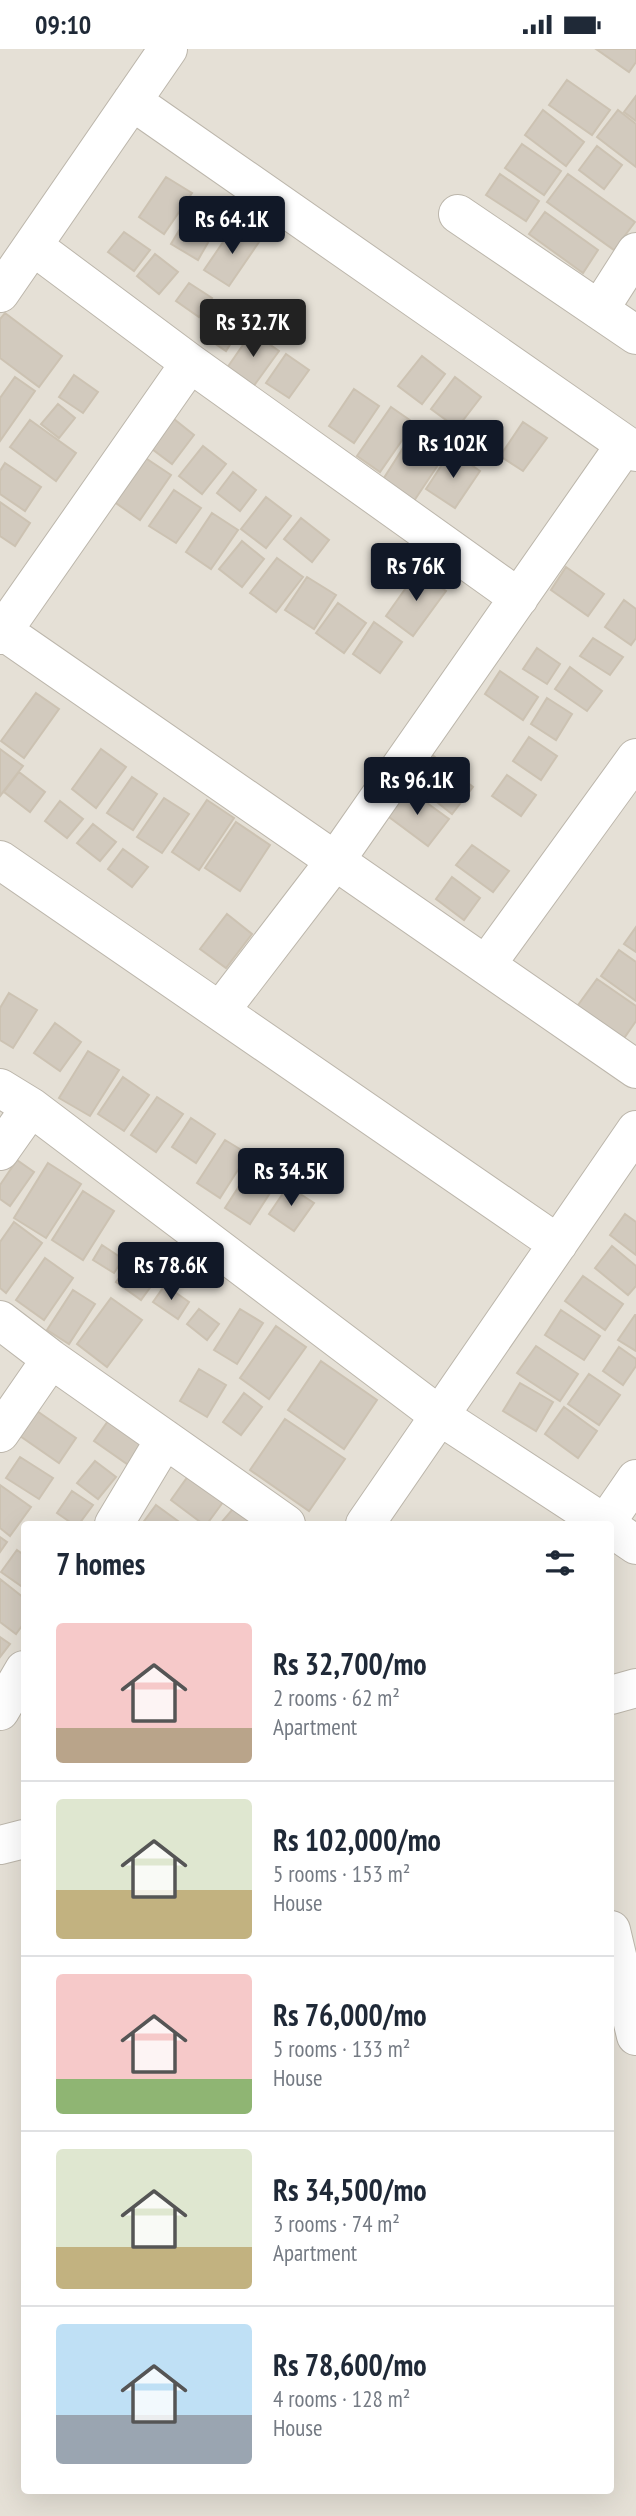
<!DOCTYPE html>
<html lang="en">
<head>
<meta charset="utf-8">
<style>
	body { margin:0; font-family:"PT Sans Narrow",sans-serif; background:#f6f6f7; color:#1f2937; height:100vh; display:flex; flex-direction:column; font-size:26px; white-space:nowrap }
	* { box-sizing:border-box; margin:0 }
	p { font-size:23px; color:#747a83 }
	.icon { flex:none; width:38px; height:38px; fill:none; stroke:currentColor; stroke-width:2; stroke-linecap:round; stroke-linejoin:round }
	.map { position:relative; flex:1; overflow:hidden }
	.side { position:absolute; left:21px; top:1472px; width:593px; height:973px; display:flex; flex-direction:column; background:#fff; border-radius:7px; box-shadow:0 7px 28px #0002 }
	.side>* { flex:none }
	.price { position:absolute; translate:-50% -60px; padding:0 16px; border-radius:7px; background:#111827; color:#fff; font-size:23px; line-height:46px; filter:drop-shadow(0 2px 4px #0008) }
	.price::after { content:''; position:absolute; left:50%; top:42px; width:21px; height:16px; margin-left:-10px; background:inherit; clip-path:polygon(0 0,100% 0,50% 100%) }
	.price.current { background:#222; color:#fff }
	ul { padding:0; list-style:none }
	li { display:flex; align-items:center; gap:21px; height:175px; padding:0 35px }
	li+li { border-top:2px solid #e0e1e3 }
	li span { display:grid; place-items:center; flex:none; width:196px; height:140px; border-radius:7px; color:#555 }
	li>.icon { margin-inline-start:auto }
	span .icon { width:84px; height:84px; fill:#fffc; stroke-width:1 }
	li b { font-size:30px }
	h2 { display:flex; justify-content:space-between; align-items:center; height:84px; padding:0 35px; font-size:30px }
	.status { display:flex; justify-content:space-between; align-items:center; height:49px; padding:0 35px; background:#fff; direction:ltr }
	.status svg { height:19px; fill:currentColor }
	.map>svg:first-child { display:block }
	.residential { fill:#e5e0d6; fill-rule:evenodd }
	.building { fill:#d2cabe; stroke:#ccc2b2; stroke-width:2 }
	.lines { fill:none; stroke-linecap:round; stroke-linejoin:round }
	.street-casing { stroke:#bcb6ab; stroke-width:40 }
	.street { stroke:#fff; stroke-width:38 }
</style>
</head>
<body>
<div class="status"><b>09:10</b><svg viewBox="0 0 49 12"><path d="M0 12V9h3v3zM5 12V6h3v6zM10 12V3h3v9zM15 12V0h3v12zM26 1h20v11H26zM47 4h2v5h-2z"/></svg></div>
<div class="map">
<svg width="636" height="2467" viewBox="0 0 636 2467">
	<rect width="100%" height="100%" fill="#f2eee7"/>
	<!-- residential -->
	<path class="residential" d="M 0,0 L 636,0 L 636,2467 L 0,2467 ZM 24,1475 L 611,1475 L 611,2441 L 24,2441 Z"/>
	<!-- building -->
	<path class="building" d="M 596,0 L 636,0 L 636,13 L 629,23 Z
		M 567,31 L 610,61 L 592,86 L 549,56 Z
		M 636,47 L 636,72 L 624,63 Z
		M 543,61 L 584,93 L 566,117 L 525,86 Z
		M 618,61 L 636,75 L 636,118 L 597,88 Z
		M 522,95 L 561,122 L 544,146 L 505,119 Z
		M 597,97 L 622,116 L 604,140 L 579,121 Z
		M 500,125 L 539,152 L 526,172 L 486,146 Z
		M 568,125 L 635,173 L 614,201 L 547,153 Z
		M 166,128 L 192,144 L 164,185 L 139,168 Z
		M 195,155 L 221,171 L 198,211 L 171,195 Z
		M 545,163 L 598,201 L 583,224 L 529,185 Z
		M 234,177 L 259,193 L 229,237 L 204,221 Z
		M 124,183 L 150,201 L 134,222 L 108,203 Z
		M 155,205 L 178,223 L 159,245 L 137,227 Z
		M 189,234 L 212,249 L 199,268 L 176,252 Z
		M 223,259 L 245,272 L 226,302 L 205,288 Z
		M 5,264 L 62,307 L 39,338 L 0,309 L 0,270 Z
		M 252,283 L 279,302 L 253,338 L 227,319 Z
		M 286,305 L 309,321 L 289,349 L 266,334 Z
		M 422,307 L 445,325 L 422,355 L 398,337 Z
		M 74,326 L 98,343 L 83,364 L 59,348 Z
		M 15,328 L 35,342 L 0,392 L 0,349 Z
		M 455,328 L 481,348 L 457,379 L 431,360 Z
		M 354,340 L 379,357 L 354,394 L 329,377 Z
		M 58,355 L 75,369 L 59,389 L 41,375 Z
		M 391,358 L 414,374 L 380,423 L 357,407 Z
		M 174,370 L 194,386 L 172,415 L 152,400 Z
		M 30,371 L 76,404 L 56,432 L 10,398 Z
		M 523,373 L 547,389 L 523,422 L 500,407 Z
		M 419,374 L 452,395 L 414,452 L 382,432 Z
		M 203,397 L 226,415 L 202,445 L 179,427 Z
		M 451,402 L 480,422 L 455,459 L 426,440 Z
		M 144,408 L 171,426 L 140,471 L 113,452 Z
		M 5,414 L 41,438 L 25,462 L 0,445 L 0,422 Z
		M 233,423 L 256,441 L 240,462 L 217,444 Z
		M 174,441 L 201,459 L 176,494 L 149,477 Z
		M 266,448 L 291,467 L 266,499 L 241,480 Z
		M 0,453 L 30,474 L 15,497 L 0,487 Z
		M 212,464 L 238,481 L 211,520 L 186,503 Z
		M 301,469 L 329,491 L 312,513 L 284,490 Z
		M 242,492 L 264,510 L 242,538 L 219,520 Z
		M 277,509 L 303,528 L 276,563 L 250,544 Z
		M 566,518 L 604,545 L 588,567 L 551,541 Z
		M 418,522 L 446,542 L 413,587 L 386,567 Z
		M 307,528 L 336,546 L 314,580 L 285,561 Z
		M 624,551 L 636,560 L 636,589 L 631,596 L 605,578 Z
		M 338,554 L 366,574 L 344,604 L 316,584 Z
		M 374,573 L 402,593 L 380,624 L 353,605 Z
		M 593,589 L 623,608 L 610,626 L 580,607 Z
		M 537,599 L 560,615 L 547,635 L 523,620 Z
		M 570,618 L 602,642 L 587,662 L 555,640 Z
		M 500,622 L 538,648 L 523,671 L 485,645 Z
		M 36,644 L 59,660 L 24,709 L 1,692 Z
		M 547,649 L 572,665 L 556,691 L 531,675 Z
		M 529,688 L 557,707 L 541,731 L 513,712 Z
		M 0,700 L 23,717 L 0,747 Z
		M 101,700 L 126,718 L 96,759 L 72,740 Z
		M 426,701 L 473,738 L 452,765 L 404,727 Z
		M 19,723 L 45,743 L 30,763 L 4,743 Z
		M 507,726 L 536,746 L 521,767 L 492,747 Z
		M 132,728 L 157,745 L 133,781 L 107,764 Z
		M 405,738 L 449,770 L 428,797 L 385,765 Z
		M 164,749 L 189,765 L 162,804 L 137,788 Z
		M 207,751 L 234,769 L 199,821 L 172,803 Z
		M 60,752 L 83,770 L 67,789 L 45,772 Z
		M 236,773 L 270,796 L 240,842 L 205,819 Z
		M 93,775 L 116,793 L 100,812 L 77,794 Z
		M 472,796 L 509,822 L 493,843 L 456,816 Z
		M 123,800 L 148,818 L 132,838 L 108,820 Z
		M 452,828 L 480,849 L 464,871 L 436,850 Z
		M 227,865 L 252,885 L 226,919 L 200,900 Z
		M 636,878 L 636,903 L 624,895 Z
		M 619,901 L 636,913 L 636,952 L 601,927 Z
		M 597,930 L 636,957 L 636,972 L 620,995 L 573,963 Z
		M 9,944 L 37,961 L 13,999 L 0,991 L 0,959 Z
		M 55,974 L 81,993 L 60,1022 L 34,1004 Z
		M 88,1002 L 119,1021 L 90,1067 L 59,1049 Z
		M 123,1028 L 149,1046 L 124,1082 L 98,1065 Z
		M 157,1048 L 183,1065 L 156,1103 L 131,1086 Z
		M 191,1069 L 215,1085 L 196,1114 L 172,1098 Z
		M 225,1091 L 248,1105 L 220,1149 L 197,1134 Z
		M 17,1111 L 34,1123 L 10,1157 L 0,1150 L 0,1136 Z
		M 48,1114 L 81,1135 L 46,1189 L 14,1169 Z
		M 254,1114 L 279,1130 L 250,1175 L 225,1159 Z
		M 288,1137 L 314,1154 L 294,1182 L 269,1165 Z
		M 83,1142 L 114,1162 L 83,1211 L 52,1191 Z
		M 625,1165 L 636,1173 L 636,1206 L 610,1186 Z
		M 14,1173 L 42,1194 L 6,1244 L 0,1239 L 0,1193 Z
		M 102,1196 L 123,1210 L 114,1224 L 93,1211 Z
		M 612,1197 L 636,1217 L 636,1237 L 628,1246 L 595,1219 Z
		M 45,1209 L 73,1229 L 44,1271 L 16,1251 Z
		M 132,1211 L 157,1229 L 141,1251 L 116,1233 Z
		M 583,1227 L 623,1255 L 605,1281 L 565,1252 Z
		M 165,1236 L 189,1253 L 178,1270 L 153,1253 Z
		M 73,1241 L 95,1255 L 69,1295 L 47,1281 Z
		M 111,1249 L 142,1271 L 107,1318 L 77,1295 Z
		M 199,1260 L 219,1275 L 207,1291 L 187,1275 Z
		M 240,1260 L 263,1274 L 237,1315 L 214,1301 Z
		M 561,1261 L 600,1287 L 584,1311 L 545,1286 Z
		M 635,1266 L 636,1266 L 636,1302 L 618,1291 Z
		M 276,1277 L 306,1298 L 269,1350 L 240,1329 Z
		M 536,1297 L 578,1325 L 560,1352 L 517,1324 Z
		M 619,1298 L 636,1310 L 636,1317 L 623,1336 L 603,1322 Z
		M 321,1312 L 377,1351 L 344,1400 L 288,1361 Z
		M 199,1320 L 226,1336 L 207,1368 L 180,1352 Z
		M 589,1325 L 620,1346 L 599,1376 L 568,1355 Z
		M 520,1334 L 553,1353 L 536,1382 L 503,1362 Z
		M 244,1344 L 262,1358 L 241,1386 L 223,1373 Z
		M 564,1358 L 597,1382 L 578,1409 L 545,1385 Z
		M 37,1362 L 76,1389 L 59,1414 L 20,1387 Z
		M 285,1370 L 345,1410 L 309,1462 L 250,1421 Z
		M 108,1372 L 151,1402 L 137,1422 L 94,1392 Z
		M 20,1408 L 53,1429 L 39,1450 L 6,1429 Z
		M 95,1412 L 116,1428 L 98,1450 L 77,1434 Z
		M 191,1423 L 226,1449 L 207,1475 L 203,1475 L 171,1451 Z
		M 0,1436 L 31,1458 L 10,1487 L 0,1479 Z
		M 72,1442 L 93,1456 L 79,1475 L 73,1475 L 57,1464 Z
		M 237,1455 L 263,1475 L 220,1475 Z
		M 156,1456 L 182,1475 L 142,1475 Z
		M 0,1488 L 7,1493 L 0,1503 Z
		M 17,1501 L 24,1506 L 24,1539 L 1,1523 Z
		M 0,1530 L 24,1549 L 24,1574 L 16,1585 L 0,1573 Z
		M 0,1588 L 10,1595 L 0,1608 Z"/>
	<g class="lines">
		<defs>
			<path id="street" d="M 132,52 L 636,403
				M 458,165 L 636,286
				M 33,197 L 190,314 L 519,549
				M 0,244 L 168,0
				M 599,261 L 636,203
				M 3,582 L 636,1020
				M 0,586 L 190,314
				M 0,811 L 558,1195
				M 486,916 L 636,709
				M 220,962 L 335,812 L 625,396
				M 0,1039 L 31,1058 L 440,1367 L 605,1475
				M 0,1102 L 31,1058
				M 0,1271 L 51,1310 L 286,1475
				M 0,1384 L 51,1310
				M 114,1475 L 165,1390
				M 365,1475 L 636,1081
				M 605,1475 L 636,1430
				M 611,1479 L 636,1496
				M 611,1646 L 636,1639
				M 0,1662 L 24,1621
				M 0,1796 L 24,1790
				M 611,1881 L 636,1987"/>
		</defs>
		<!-- street casing -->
		<use href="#street" class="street-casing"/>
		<!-- street -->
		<use href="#street" class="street"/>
	</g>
</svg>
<b class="price" style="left:232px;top:207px">Rs 64.1K</b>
<b class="price current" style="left:253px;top:310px">Rs 32.7K</b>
<b class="price" style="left:453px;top:431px">Rs 102K</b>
<b class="price" style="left:416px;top:554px">Rs 76K</b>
<b class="price" style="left:417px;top:768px">Rs 96.1K</b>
<b class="price" style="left:291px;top:1159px">Rs 34.5K</b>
<b class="price" style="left:171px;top:1253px">Rs 78.6K</b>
<section class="side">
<h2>7 homes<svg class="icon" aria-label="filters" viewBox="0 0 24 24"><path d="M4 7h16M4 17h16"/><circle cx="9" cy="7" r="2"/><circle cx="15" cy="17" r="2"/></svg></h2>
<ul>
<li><span style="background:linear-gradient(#f6c9c9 75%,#b9a48a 0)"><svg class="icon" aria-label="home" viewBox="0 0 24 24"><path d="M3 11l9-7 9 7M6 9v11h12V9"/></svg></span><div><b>Rs 32,700/mo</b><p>2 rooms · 62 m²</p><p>Apartment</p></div></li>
<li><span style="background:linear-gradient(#dfe7d0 65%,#c2b280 0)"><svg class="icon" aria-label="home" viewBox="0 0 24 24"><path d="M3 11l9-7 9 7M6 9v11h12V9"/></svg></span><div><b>Rs 102,000/mo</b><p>5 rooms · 153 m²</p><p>House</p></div></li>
<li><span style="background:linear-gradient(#f6c9c9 75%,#8fb573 0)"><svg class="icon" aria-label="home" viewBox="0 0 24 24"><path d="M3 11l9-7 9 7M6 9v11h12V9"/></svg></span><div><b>Rs 76,000/mo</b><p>5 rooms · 133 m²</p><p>House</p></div></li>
<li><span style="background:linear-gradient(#dfe7d0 70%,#c2b280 0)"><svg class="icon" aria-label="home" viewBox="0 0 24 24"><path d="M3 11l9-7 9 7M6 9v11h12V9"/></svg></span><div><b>Rs 34,500/mo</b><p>3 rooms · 74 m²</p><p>Apartment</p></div></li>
<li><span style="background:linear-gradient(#bfe0f5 65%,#9aa5b1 0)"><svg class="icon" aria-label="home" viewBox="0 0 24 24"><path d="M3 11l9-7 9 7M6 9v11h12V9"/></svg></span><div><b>Rs 78,600/mo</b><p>4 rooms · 128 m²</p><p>House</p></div></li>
</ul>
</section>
</div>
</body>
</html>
